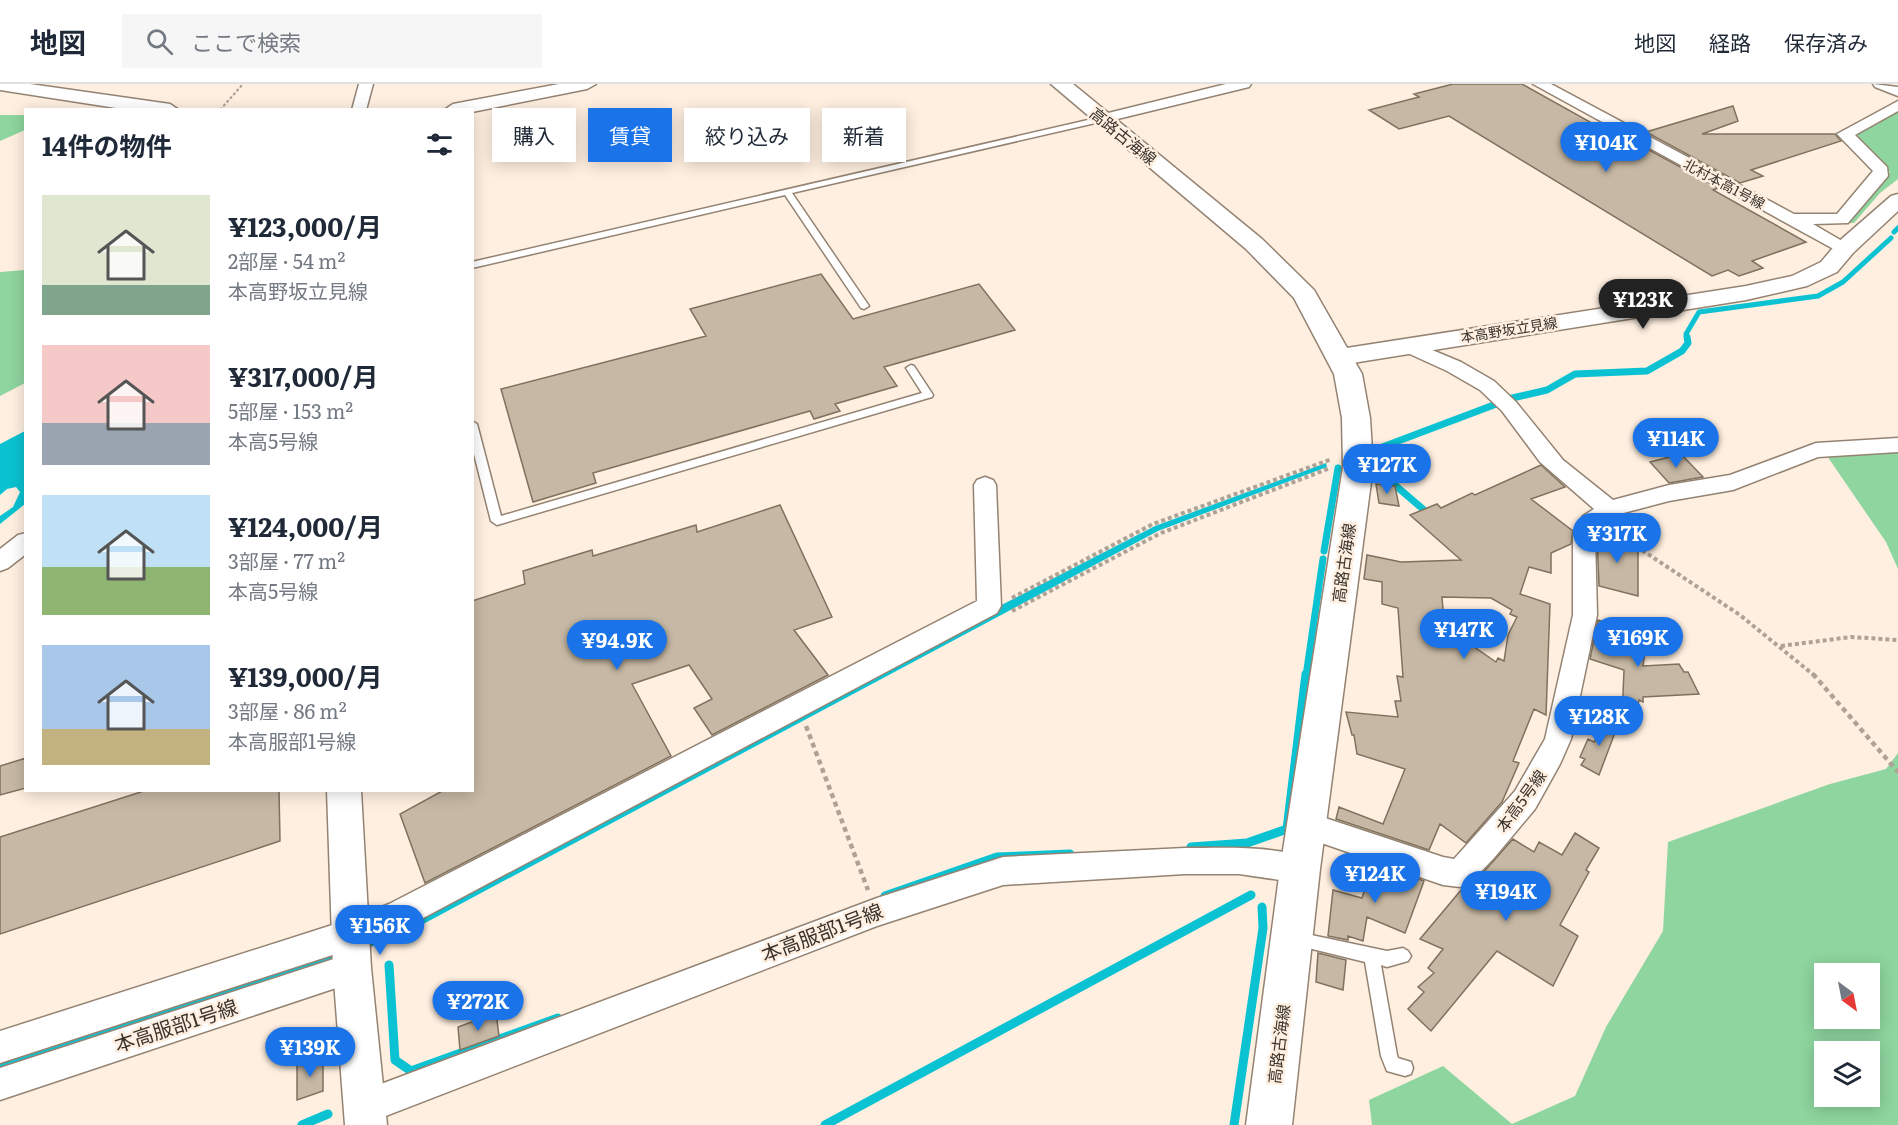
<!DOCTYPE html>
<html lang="ja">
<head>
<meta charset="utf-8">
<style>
	body { margin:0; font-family:Literata,"Noto Sans JP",serif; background:#f6f6f7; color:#1f2937; height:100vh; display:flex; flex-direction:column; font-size:22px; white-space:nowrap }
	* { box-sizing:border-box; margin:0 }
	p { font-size:20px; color:#747a83 }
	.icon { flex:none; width:33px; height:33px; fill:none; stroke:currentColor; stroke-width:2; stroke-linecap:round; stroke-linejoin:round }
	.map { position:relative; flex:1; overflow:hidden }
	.sheet { position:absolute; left:24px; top:24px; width:450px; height:684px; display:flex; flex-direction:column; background:#fff; border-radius:0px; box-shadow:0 3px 15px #0003 }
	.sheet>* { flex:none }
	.guide { position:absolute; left:492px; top:24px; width:570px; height:54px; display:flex; gap:12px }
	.needle { width:39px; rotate:148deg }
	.fabs { position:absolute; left:1814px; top:879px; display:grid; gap:12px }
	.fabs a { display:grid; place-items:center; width:66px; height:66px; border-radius:0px; background:#fff; box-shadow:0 3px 15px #0003; font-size:30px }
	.price { position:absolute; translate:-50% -51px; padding:0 14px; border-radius:21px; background:#1a73e8; color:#fff; font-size:20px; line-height:39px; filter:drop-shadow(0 2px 3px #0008) }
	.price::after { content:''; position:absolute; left:50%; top:36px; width:18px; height:14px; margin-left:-9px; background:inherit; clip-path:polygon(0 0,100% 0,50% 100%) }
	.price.selected { background:#222; color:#fff }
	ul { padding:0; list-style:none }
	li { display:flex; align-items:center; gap:18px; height:150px; padding:0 18px }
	li span { display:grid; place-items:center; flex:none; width:168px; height:120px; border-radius:0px; color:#555 }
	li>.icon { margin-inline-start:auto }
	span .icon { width:72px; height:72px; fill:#fffc; stroke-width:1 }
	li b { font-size:26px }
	h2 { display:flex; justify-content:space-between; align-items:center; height:72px; padding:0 18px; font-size:26px }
	.pill { padding:0 21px; border-radius:0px; background:#fff; box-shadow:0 3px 15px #0003; font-size:21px; line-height:54px }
	.pill.selected { background:#1a73e8; color:#fff }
	header { display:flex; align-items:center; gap:36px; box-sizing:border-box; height:84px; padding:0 30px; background:#fff; border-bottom:2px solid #e0e1e3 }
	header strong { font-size:28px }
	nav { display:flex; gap:33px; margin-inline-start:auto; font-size:21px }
	.search { width:420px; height:54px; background:#f6f6f7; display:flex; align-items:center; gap:15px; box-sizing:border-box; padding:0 21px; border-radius:0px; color:#747a83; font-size:22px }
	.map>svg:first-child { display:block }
	.green { fill:#8ed59f; fill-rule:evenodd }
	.water { fill:#0ac2d1 }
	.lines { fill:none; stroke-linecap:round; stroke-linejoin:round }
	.stream-far2 { stroke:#0ac2d1; stroke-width:5 }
	.stream-far1 { stroke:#0ac2d1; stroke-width:7 }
	.stream { stroke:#0ac2d1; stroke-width:9 }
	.building { fill:#c6b8a4; stroke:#7e725f; stroke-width:1.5; fill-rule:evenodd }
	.service-casing { stroke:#948372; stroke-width:3 }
	.minor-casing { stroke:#948372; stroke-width:3 }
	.tertiary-casing { stroke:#948372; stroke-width:3 }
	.secondary-casing { stroke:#948372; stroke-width:3 }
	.path-far2 { stroke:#aea296; stroke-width:2; stroke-dasharray:3 2; stroke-linecap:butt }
	.path-far1 { stroke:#aea296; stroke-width:4; stroke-dasharray:4 3; stroke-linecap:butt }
	.path { stroke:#aea296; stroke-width:4.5; stroke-dasharray:5 4; stroke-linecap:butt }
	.service { fill:#fff; fill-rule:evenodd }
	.minor { fill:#fff; fill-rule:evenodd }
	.tertiary { fill:#fff; fill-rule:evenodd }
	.secondary { fill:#fff; fill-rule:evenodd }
	.labels { text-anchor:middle; stroke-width:5; stroke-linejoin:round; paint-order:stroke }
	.far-street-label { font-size:14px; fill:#3a332c; stroke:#feefe0 }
	.street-label { font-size:16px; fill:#3a332c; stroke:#feefe0 }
	.near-street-label { font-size:20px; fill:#3a332c; stroke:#feefe0 }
</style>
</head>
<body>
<header>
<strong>地図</strong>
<div class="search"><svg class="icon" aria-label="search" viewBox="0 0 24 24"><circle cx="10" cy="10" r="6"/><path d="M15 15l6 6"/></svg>ここで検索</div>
<nav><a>地図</a><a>経路</a><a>保存済み</a></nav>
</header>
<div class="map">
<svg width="1898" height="1041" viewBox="0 0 1898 1041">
	<rect width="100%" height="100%" fill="#feefe0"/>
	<!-- green -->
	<path class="green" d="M 1898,26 L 1898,95 L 1880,109 L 1854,139 L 1848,139 L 1890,88 L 1856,55 L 1855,49 Z
		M 0,31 L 25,31 L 25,46 L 0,57 Z
		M 25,186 L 25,299 L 0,312 L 0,188 Z
		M 1898,364 L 1898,485 L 1886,458 L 1825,369 Z
		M 1898,669 L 1898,1041 L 1372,1041 L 1369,1016 L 1443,982 L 1512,1040 L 1575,1012 L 1606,943 L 1663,847 L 1668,758 L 1830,700 L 1886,685 ZM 1824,890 L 1869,890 L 1869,934 L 1824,934 ZM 1824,968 L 1869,968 L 1869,1012 L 1824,1012 Z"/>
	<!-- water -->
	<path class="water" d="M 25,347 L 25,420 L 0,440 L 0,432 L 13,423 L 20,408 L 16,403 L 7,405 L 0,411 L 0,360 Z
		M 1326,379 L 1327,383 L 1158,447 L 399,853 L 0,989 L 0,972 L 332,865 L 1155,442 Z"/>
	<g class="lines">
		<!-- stream-far2 -->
		<path class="stream-far2" d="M 1894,148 L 1898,144
			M 1687,254 L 1686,250 L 1699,228 L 1818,212 L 1843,198 L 1891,154"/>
		<!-- stream-far1 -->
		<path class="stream-far1" d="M 1508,315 L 1547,306 L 1575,290 L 1647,287 L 1682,267 L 1688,259 L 1687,253
			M 1377,365 L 1499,319
			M 1375,384 L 1431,432
			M 1324,467 L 1338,384
			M 1306,592 L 1323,475"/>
		<!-- stream -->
		<path class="stream" d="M 1191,763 L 1247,759 L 1287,745 L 1306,590
			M 885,812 L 997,773 L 1070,770
			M 389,881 L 395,976 L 411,987 L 558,934
			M 302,1041 L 328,1030
			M 825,1041 L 1251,811
			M 1234,1041 L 1263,844 L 1262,823"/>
	</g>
	<!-- building -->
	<path class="building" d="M 1453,0 L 1522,0 L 1622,56 L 1627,54 L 1719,104 L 1713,106 L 1806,158 L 1752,177 L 1763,184 L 1739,192 L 1728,186 L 1712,192 L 1449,32 L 1399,45 L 1369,26 L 1419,13 L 1414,10 Z
		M 1733,22 L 1738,37 L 1702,50 L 1835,50 L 1841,57 L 1751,86 L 1763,92 L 1740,99 L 1646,48 Z
		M 821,190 L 853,235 L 979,200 L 1015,246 L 884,283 L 897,302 L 835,320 L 840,327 L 814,335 L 810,327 L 593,389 L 596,399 L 533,418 L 501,305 L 706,252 L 690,225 Z
		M 1681,370 L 1703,393 L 1669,399 L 1650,378 Z
		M 1541,381 L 1565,403 L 1531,415 L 1573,447 L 1571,460 L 1551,469 L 1551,489 L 1529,483 L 1520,510 L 1550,520 L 1546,631 L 1534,625 L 1513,677 L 1519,679 L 1502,718 L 1466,759 L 1440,740 L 1429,766 L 1336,735 L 1339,723 L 1383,740 L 1405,685 L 1357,670 L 1354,651 L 1352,651 L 1346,628 L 1398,633 L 1395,617 L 1401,617 L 1397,592 L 1403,593 L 1398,524 L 1382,520 L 1382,498 L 1364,495 L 1367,471 L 1401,478 L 1461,476 L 1410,431 L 1437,420 L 1441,424 L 1472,409 L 1475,411 ZM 1442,513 L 1491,514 L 1512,526 L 1510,530 L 1517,533 L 1508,551 L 1504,577 L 1498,574 L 1496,578 L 1461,554 L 1445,550 Z
		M 1376,400 L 1395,402 L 1399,422 L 1379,419 Z
		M 780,421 L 832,533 L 794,546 L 828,591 L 712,651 L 694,624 L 712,615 L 689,581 L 632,600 L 671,672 L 425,799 L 400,730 L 444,706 L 472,706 L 472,517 L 525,500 L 523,487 L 592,466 L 593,472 L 696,441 L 697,448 Z
		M 1602,444 L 1638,467 L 1638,512 L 1599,502 L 1597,453 Z
		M 1598,536 L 1647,553 L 1643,582 L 1679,580 L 1684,588 L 1688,588 L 1699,610 L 1643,613 L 1643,618 L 1639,616 L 1636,635 L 1622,634 L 1624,586 L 1590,575 Z
		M 1608,633 L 1619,638 L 1599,691 L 1581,681 L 1585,675 L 1580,673 L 1588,655 L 1594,658 Z
		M 26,674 L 26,704 L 0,711 L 0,682 Z
		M 147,706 L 279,706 L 280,757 L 0,850 L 0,753 Z
		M 1575,749 L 1599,764 L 1586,786 L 1589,788 L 1560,841 L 1578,852 L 1553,902 L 1497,867 L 1431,947 L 1408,925 L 1424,908 L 1418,903 L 1434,889 L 1428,884 L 1443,865 L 1420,855 L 1462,805 L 1472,801 L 1513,755 L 1534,768 L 1539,758 L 1562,771 Z
		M 1373,779 L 1424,797 L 1405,849 L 1367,833 L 1363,857 L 1348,852 L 1348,856 L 1328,852 L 1333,806 L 1362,814 Z
		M 1318,869 L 1346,876 L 1343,906 L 1316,898 Z
		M 496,929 L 499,952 L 460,966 L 458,943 Z
		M 323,972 L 323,1007 L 297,1016 L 297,981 Z"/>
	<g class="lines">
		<defs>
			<path id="service" d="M 1101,33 L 1104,33 L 1104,37 L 792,109 L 869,222 L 864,225 L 861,224 L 785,111 L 472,184 L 472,178 Z
				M 911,281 L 914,282 L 933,311 L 932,313 L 497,441 L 491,437 L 472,362 L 472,337 L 477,340 L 501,432 L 922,309 L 906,284 Z
				M 1297,848 L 1387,867 L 1403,864 L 1408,867 L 1411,872 L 1408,877 L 1387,883 L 1381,881 L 1397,971 L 1398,974 L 1411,978 L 1413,984 L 1411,990 L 1405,992 L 1387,987 L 1381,972 L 1365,878 L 1292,860 L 1289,855 L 1292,850 Z"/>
			<path id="minor" d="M 359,0 L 373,0 L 366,26 L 352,26 Z
				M 1226,0 L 1251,0 L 1249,3 L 1101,39 L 1094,35 L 1096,32 Z
				M 1533,0 L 1551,0 L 1794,130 L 1837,130 L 1873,87 L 1837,50 L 1898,17 L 1898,27 L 1855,51 L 1887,83 L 1888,92 L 1848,139 L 1813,140 L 1854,164 L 1851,168 L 1839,168 Z
				M 1873,0 L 1898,3 L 1898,12 L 1875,3 Z
				M 1408,256 L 1461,278 L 1494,297 L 1516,318 L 1563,376 L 1613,416 L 1669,401 L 1730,391 L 1816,359 L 1898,354 L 1898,368 L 1818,373 L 1733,406 L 1669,417 L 1616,431 L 1600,443 L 1595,452 L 1597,531 L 1571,655 L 1560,680 L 1535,725 L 1494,774 L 1470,799 L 1460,803 L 1443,801 L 1307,754 L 1297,750 L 1293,741 L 1297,732 L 1307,728 L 1443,773 L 1454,775 L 1515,707 L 1545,655 L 1573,531 L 1573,452 L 1583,432 L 1594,425 L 1540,378 L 1502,327 L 1480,306 L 1447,287 L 1401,266 L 1398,262 L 1401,258 Z
				M 985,393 L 993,396 L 996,401 L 1001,522 L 997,529 L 410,841 L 351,865 L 0,979 L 0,947 L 351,835 L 389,820 L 977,517 L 974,401 L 977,396 Z
				M 26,449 L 26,470 L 8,484 L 0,487 L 0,465 L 18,451 Z
				M 1185,764 C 1225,764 1272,761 1310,775 L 1314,785 L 1310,795 L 1300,799 L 1239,790 L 1185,790 L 1003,801 L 877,842 L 365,1040 L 353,1035 L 348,1023 L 353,1011 L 365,1006 L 877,814 L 1003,773 Z
				M 352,869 L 363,873 L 367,884 L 363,895 L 0,1016 L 0,984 Z"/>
			<path id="tertiary" d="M 0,0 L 30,0 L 170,20 L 179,26 L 129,26 L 0,6 Z
				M 559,0 L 596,0 L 587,5 L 472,28 L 472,26 L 444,26 L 453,20 Z
				M 1898,110 L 1898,127 L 1853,169 L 1837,188 L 1807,202 L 1746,216 L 1340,281 L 1331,278 L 1328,273 L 1331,268 L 1340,265 L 1746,202 L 1792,192 L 1821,178 L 1837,159 L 1891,112 Z
				M 327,706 L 361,706 L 371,884 L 387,1041 L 345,1041 L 333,884 Z"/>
			<path id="secondary" d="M 1051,0 L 1073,0 L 1262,155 L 1314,206 L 1362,290 L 1370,334 L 1373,383 L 1320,785 L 1292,1041 L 1246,1041 L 1280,785 L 1343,383 L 1342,334 L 1334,290 L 1294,214 L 1246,165 Z"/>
		</defs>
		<!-- service casing -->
		<use href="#service" class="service-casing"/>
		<!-- minor casing -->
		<use href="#minor" class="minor-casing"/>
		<!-- tertiary casing -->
		<use href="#tertiary" class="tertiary-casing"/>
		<!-- secondary casing -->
		<use href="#secondary" class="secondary-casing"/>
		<!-- path-far2 -->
		<path class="path-far2" d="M 220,26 L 243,0"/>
		<!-- path-far1 -->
		<path class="path-far1" d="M 1613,447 L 1740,531 L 1815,592
			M 1012,514 L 1153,440 L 1332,375
			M 1012,527 L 1161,449 L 1330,384
			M 1781,562 L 1851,553 L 1898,556"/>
		<!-- path -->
		<path class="path" d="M 1813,590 L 1898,688
			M 806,642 L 868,806"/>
		<!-- service -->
		<use href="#service" class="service"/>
		<!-- minor -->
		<use href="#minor" class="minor"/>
		<!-- tertiary -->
		<use href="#tertiary" class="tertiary"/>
		<!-- secondary -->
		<use href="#secondary" class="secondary"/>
	</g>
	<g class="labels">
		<!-- far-street labels -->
		<g class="far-street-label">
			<text transform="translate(1724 100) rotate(28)" y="5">北村本高1号線</text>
			<text transform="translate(1509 246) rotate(-9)" y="5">本高野坂立見線</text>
		</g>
		<!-- street labels -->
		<g class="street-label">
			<text transform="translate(1123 52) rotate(39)" y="6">高路古海線</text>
			<text transform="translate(1344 479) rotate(-82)" y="6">高路古海線</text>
			<text transform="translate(1521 717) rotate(-54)" y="6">本高5号線</text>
			<text transform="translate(1279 960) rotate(-83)" y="6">高路古海線</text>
		</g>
		<!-- near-street labels -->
		<g class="near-street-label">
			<text transform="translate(822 849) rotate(-21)" y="7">本高服部1号線</text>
			<text transform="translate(176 942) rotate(-18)" y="7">本高服部1号線</text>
		</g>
	</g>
</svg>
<div class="fabs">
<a><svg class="needle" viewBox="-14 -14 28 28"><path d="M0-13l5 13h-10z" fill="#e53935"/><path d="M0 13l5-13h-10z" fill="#747a83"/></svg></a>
<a><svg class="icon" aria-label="layers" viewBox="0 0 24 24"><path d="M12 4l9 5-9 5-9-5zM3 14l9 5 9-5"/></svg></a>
</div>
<b class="price" style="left:1606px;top:89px">¥104K</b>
<b class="price selected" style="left:1643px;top:246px">¥123K</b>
<b class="price" style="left:1676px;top:385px">¥114K</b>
<b class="price" style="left:1387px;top:411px">¥127K</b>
<b class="price" style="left:1617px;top:480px">¥317K</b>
<b class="price" style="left:1464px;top:576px">¥147K</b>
<b class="price" style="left:1638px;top:584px">¥169K</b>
<b class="price" style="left:617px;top:587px">¥94.9K</b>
<b class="price" style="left:1599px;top:663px">¥128K</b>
<b class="price" style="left:1375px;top:820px">¥124K</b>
<b class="price" style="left:1506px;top:838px">¥194K</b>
<b class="price" style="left:380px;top:872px">¥156K</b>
<b class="price" style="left:478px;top:948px">¥272K</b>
<b class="price" style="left:310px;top:994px">¥139K</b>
<div class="guide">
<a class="pill">購入</a>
<a class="pill selected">賃貸</a>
<a class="pill">絞り込み</a>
<a class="pill">新着</a>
</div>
<section class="sheet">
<h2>14件の物件<svg class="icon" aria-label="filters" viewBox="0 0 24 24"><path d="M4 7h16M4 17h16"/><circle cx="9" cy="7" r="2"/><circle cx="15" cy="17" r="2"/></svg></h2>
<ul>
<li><span style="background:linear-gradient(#dfe7d0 75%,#7fa58c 0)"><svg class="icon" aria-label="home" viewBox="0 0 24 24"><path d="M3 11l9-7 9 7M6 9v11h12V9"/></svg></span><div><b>¥123,000/月</b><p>2部屋 · 54 m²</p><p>本高野坂立見線</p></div></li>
<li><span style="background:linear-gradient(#f6c9c9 65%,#9aa5b1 0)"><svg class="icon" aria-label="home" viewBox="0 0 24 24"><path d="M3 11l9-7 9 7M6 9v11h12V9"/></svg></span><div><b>¥317,000/月</b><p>5部屋 · 153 m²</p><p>本高5号線</p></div></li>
<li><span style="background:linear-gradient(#bfe0f5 60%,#8fb573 0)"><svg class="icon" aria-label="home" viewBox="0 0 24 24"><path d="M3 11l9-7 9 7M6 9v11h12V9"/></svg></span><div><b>¥124,000/月</b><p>3部屋 · 77 m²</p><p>本高5号線</p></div></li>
<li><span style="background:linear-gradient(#a9c7e8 70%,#c2b280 0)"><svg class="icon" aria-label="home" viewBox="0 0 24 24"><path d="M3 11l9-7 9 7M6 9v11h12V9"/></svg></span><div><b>¥139,000/月</b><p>3部屋 · 86 m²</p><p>本高服部1号線</p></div></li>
</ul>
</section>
</div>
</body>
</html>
